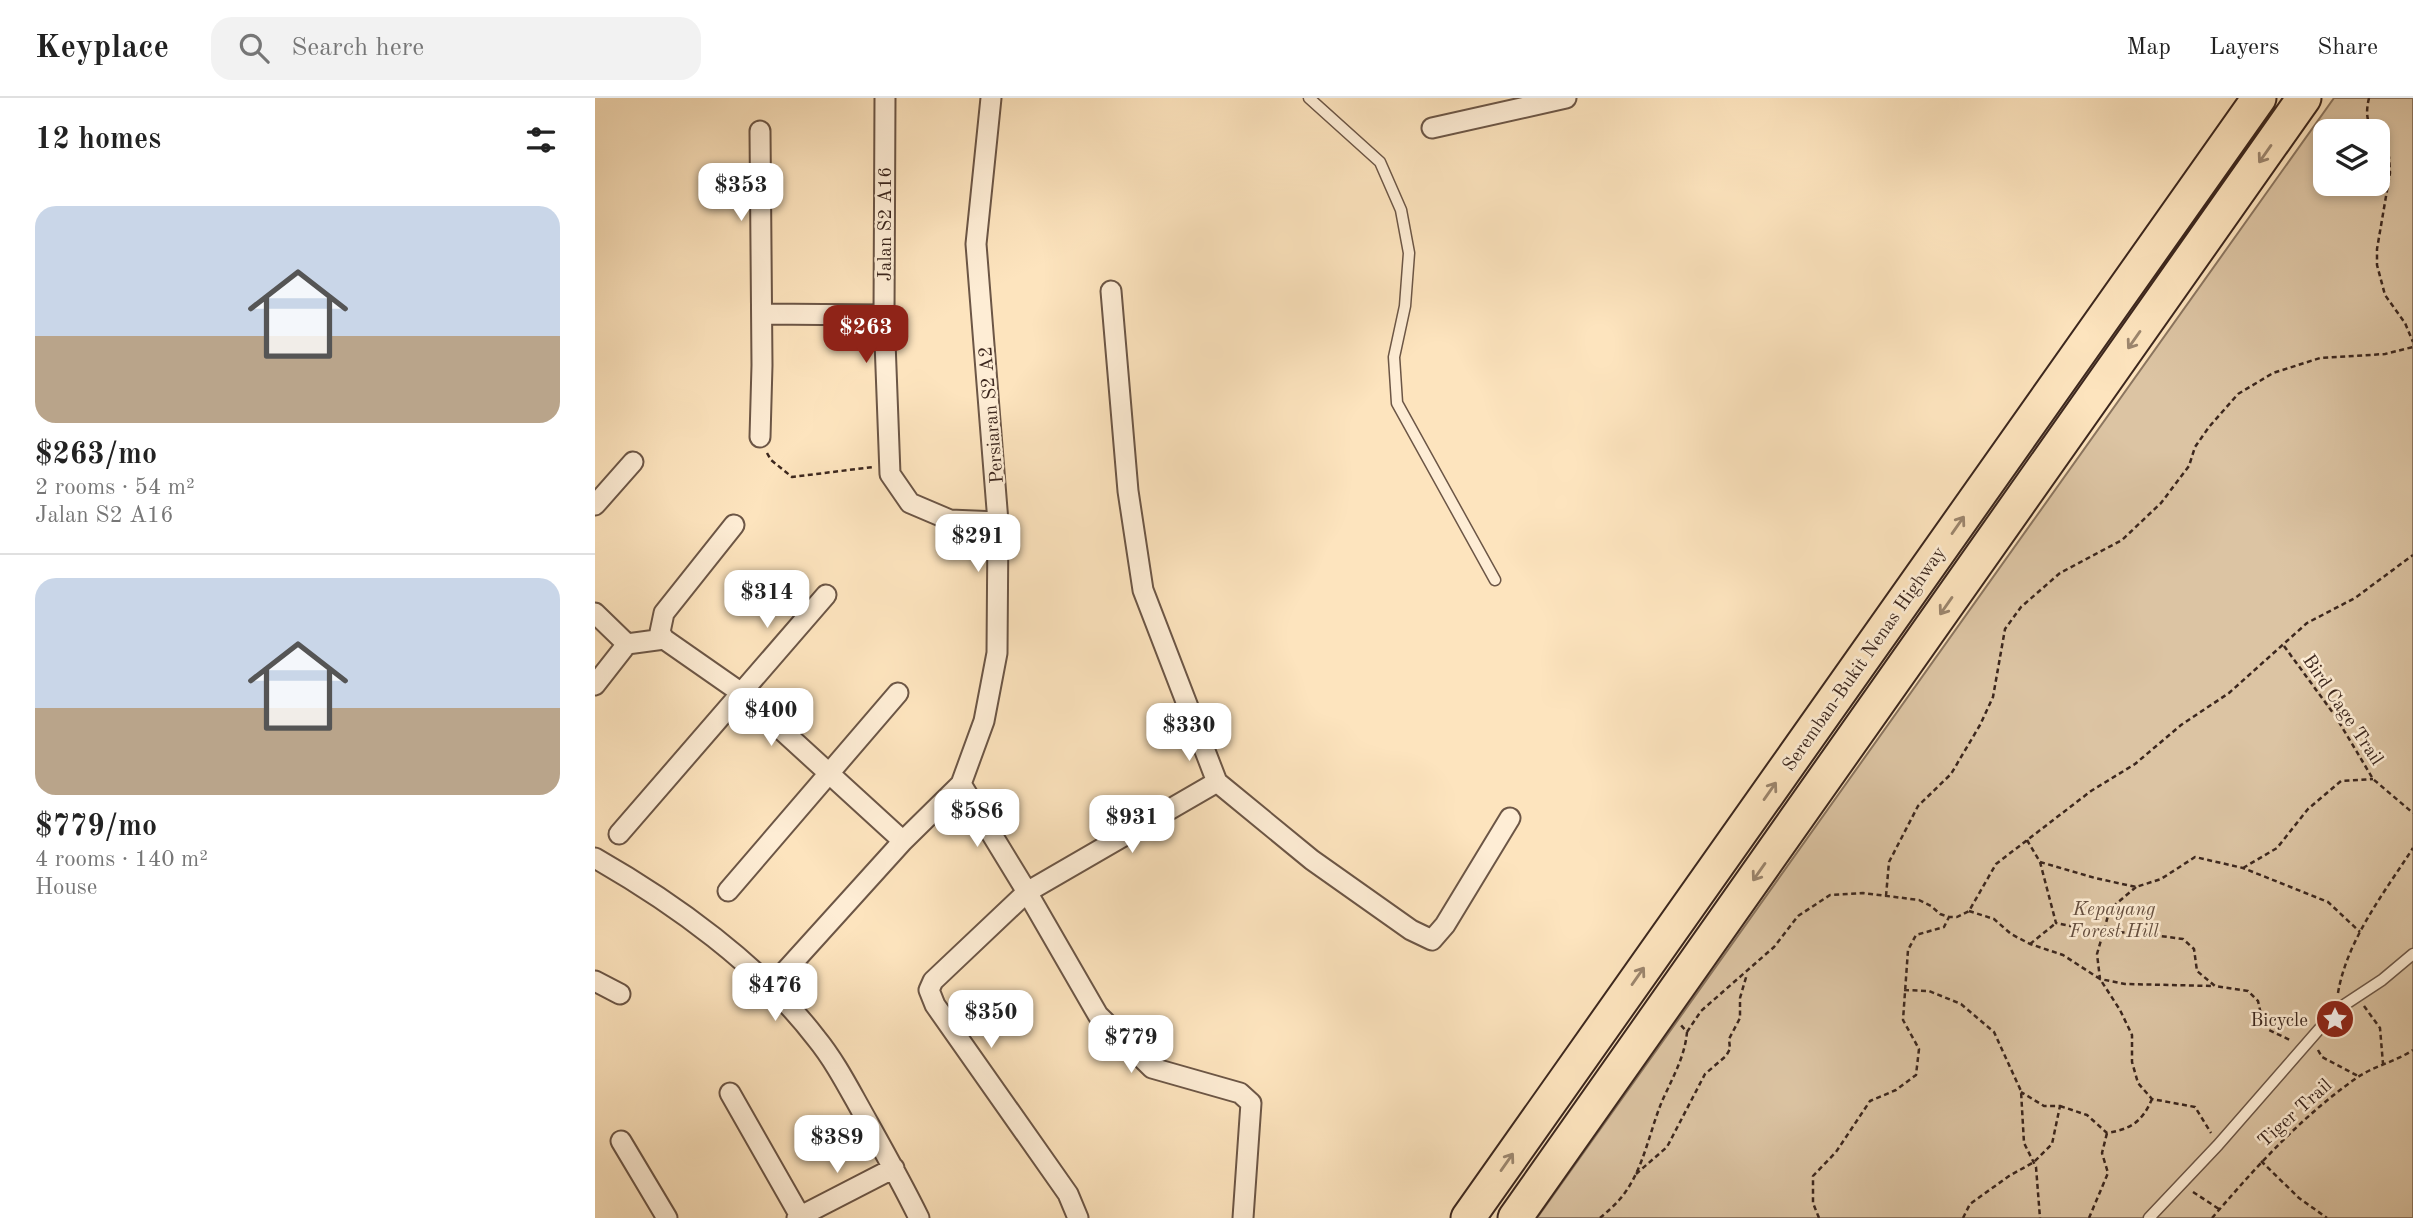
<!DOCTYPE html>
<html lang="en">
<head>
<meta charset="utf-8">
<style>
	body { margin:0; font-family:"Old Standard TT",serif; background:#f2f2f2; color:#222; height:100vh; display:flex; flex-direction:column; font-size:26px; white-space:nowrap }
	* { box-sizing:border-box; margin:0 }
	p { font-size:23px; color:#767676 }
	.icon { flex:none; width:38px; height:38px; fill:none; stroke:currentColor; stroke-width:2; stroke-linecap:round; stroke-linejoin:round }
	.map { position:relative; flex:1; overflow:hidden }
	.drawer { display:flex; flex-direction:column; background:#fff; width:595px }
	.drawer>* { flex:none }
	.buttons { position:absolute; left:1718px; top:21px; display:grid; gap:14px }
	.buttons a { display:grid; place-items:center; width:77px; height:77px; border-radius:14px; background:#fff; box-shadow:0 4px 10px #0003; font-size:35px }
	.price { position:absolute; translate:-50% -60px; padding:0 16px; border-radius:14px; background:#fff; color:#222; font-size:23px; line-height:46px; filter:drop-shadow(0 2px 4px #0008) }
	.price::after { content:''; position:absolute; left:50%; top:42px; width:21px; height:16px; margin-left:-10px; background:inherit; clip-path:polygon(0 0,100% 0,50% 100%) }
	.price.selected { background:#8f2418; color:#fff }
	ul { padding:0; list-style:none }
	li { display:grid; align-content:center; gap:14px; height:371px; padding:0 35px }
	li+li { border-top:2px solid #e0e0e0 }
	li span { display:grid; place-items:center; height:217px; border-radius:21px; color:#555 }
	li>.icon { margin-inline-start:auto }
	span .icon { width:126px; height:126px; fill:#fffc; stroke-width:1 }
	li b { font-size:30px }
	h2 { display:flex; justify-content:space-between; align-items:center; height:84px; padding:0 35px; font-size:30px }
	header { display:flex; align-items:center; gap:42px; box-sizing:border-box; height:98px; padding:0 35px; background:#fff; border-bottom:2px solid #e0e0e0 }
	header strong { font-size:33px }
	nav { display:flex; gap:38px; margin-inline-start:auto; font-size:24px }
	.search { width:490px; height:63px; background:#f2f2f2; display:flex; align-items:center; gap:18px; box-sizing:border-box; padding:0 24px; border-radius:21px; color:#767676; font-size:26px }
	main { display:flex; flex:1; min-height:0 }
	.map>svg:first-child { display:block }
	.green { fill:#dcc4a3; stroke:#8c7660; stroke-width:2; fill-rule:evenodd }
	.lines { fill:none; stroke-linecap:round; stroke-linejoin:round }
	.lane-casing { stroke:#6c5646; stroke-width:13 }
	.street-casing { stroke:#6c5646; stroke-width:23 }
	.highway-casing { stroke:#3c271e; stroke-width:37 }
	.path { stroke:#3c271e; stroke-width:2.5; stroke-dasharray:5 3.5; stroke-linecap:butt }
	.lane { stroke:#feedd5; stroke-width:10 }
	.street { stroke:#feedd5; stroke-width:19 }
	.highway { stroke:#fde4be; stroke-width:33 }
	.oneway { stroke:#9c866e }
	.labels { text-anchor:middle; stroke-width:5; stroke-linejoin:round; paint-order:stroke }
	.street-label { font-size:19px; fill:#3c271e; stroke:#feedd5 }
	.park-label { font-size:19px; font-style:italic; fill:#644e3f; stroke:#feedd5 }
	.poi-label { font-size:19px; fill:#3c271e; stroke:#feedd5; text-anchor:end }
</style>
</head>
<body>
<header>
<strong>Keyplace</strong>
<div class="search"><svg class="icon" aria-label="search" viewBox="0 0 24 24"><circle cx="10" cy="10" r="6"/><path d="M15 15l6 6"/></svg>Search here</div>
<nav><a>Map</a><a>Layers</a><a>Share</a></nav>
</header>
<main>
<section class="drawer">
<h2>12 homes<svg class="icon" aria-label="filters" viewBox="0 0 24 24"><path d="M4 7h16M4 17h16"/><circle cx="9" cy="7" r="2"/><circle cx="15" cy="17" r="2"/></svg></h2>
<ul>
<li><span style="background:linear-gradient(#c9d6e8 60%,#b9a48a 0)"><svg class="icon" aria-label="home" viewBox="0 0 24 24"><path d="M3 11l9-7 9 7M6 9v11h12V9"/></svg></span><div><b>$263/mo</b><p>2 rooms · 54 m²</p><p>Jalan S2 A16</p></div></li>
<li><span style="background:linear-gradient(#c9d6e8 60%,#b9a48a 0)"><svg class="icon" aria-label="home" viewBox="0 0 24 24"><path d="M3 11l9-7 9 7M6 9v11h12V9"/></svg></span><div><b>$779/mo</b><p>4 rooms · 140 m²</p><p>House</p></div></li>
</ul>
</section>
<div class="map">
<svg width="1818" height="1120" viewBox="0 0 1818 1120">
	<rect width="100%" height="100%" fill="#fde4be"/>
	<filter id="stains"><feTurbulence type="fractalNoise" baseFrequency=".00286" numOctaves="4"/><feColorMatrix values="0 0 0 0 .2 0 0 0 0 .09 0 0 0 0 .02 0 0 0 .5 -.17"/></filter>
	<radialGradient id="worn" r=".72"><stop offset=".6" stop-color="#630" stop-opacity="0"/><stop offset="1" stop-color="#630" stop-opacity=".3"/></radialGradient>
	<!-- green -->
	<path class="green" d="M 1739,0 L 1818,0 L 1818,1120 L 942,1120 ZM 1731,33 L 1783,33 L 1783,86 L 1731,86 Z"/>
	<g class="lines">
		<defs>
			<path id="lane" d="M 714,0 L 785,64 L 806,112 L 814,155 L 810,208 L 799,259 L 802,305 L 900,482
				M 1554,1120 L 1623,1047 L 1740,913 L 1787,882 L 1818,856"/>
			<path id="street" d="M 290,0 L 289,217 L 295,376 L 315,405 L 355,422 L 403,424
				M 837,30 L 971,0
				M 516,193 L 533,393 L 548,492 L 622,684 L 717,762 L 816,832 L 837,842 L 850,827 L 915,720
				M 167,216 L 289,217
				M 165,339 L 167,267 L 165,33
				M 0,407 L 38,364
				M 0,515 L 32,546
				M 69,541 L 65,534 L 69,515 L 139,427
				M 32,546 L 69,541 L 145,594 L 308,743
				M 0,587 L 32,546
				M 366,686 L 432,794 L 503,917 L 557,970 L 645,995 L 656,1005 L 648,1120
				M 24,736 L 231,497
				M 0,760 C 79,805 165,867 221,940 C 239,962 252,987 266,1012 C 286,1048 306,1083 324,1120
				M 133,793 L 303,595
				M 0,883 L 25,896
				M 175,890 L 308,743 L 366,686 L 389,623 L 402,555 L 403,424 L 381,146 L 396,0
				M 135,995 L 205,1118
				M 26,1043 L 72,1120
				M 202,1120 L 299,1070
				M 483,1120 L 473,1096 L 340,907 L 334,892 L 338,883 L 432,794 L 622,684"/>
			<path id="highway" d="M 873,1120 L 1664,0
				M 920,1120 L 1709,0"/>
		</defs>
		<!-- lane casing -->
		<use href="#lane" class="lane-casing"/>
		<!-- street casing -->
		<use href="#street" class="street-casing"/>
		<!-- highway casing -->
		<use href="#highway" class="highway-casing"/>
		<!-- path -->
		<path class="path" d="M 1774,0 C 1771,13 1771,22 1778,33
			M 1783,42 L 1794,59 L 1795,75 L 1782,151 L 1782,167 L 1790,197 L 1810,225 L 1818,244
			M 172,355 L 176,362 L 197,379 L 278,369
			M 1689,548 L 1741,619 L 1778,681 L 1818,715
			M 1432,742 L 1445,764 L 1461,825 L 1499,833 L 1543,835 L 1588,841 L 1599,851 L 1602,873 L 1620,888 L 1653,893 L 1663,903 L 1668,925 L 1674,932 L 1697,943
			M 1445,764 L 1500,780 L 1541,789 L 1566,781 L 1600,759 L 1648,770 L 1733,804 L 1765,834
			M 1648,770 L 1682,750 L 1713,711 L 1746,683 L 1778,681
			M 1541,789 L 1515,811 L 1502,856 L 1505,881 L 1530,886 L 1618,888
			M 1291,798 L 1294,764 L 1323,708 L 1356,676 L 1385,627 L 1398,599 L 1410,531 L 1426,509 L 1465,475 L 1527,442 L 1566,405 L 1594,368 L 1600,349 L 1614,329 L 1643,296 L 1678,275 L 1725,260 L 1790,256 L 1818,249
			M 1374,813 L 1399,821 L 1416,836 L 1435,846 L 1468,857 L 1505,881 L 1525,912 L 1537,937 L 1537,964 L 1543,985 L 1557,1001 L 1600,1009 L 1616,1035
			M 1435,846 L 1461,825
			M 1309,892 L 1334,893 L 1366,906 L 1399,934 L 1426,993 L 1429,1045 L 1441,1069 L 1445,1120
			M 1743,895 C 1752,842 1789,795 1818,750
			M 1769,908 L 1785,930 L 1788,966
			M 1092,934 L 1106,913 L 1179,849 L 1203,818 L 1235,797 L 1268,795 L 1324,802 L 1336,808 L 1345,816 L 1354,819 L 1362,819 L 1374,813 L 1401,766 L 1496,693 L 1540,666 L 1586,627 L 1634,595 L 1712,525 L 1760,500 L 1818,457
			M 1723,952 L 1727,959 L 1763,978
			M 1465,1008 L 1492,1017 L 1512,1035 C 1536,1031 1547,1024 1557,1001
			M 1666,1063 L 1704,1100 L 1732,1120
			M 1041,1076 L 1072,1049 L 1110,976 L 1131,958 L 1135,951 L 1134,941 L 1145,920 L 1145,900 L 1152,876
			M 1598,1094 L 1624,1111
			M 1005,1120 C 1012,1114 1019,1108 1025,1101 C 1049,1073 1054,1033 1068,1001 C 1078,979 1090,958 1092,934 L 1085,926
			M 1224,1120 L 1218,1105 L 1218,1078 L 1241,1054 L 1275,1003 L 1301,992 L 1321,977 L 1324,951 L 1308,922 L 1313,852 L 1321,837 L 1349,829 L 1354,819
			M 1368,1120 L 1375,1106 L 1414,1078 L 1439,1064 L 1457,1046 L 1465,1008 L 1449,1008 L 1426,994
			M 1494,1120 L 1513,1075 L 1507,1055 L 1512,1035
			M 1617,1120 C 1661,1069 1705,1020 1760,981 C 1778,968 1800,964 1818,952"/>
		<!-- lane -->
		<use href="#lane" class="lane"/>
		<!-- street -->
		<use href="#street" class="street"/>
		<!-- highway -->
		<use href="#highway" class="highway"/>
	</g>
	<!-- one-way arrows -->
	<defs><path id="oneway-shaft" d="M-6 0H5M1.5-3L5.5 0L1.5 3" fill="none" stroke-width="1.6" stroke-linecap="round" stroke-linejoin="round" transform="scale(1.75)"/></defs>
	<g class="oneway">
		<use href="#oneway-shaft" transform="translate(1670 56) rotate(125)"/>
		<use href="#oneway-shaft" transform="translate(1539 242) rotate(125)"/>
		<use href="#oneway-shaft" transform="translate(1363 427) rotate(-55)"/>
		<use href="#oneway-shaft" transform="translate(1351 508) rotate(125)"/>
		<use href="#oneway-shaft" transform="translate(1175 693) rotate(-55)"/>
		<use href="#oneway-shaft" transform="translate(1164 774) rotate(125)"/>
		<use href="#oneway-shaft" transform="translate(1043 878) rotate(-55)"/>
		<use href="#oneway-shaft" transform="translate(912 1064) rotate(-55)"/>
	</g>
	<!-- icons -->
	<defs>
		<symbol id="sight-disc" viewBox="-11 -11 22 22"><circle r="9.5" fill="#8f2418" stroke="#feedd5"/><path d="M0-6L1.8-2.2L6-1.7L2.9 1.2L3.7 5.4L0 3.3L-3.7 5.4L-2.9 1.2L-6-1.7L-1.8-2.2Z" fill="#fff"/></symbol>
	</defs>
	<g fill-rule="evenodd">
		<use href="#sight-disc" x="1718" y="899" width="44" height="44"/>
	</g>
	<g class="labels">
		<!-- street labels -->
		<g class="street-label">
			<text transform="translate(289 126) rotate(-90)" y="7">Jalan S2 A16</text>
			<text transform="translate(395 317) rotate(-95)" y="7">Persiaran S2 A2</text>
			<text transform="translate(1268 560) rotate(-55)" y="7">Seremban-Bukit Nenas Highway</text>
			<text transform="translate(1749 611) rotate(56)" y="7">Bird Cage Trail</text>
			<text transform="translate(1699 1014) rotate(-42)" y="7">Tiger Trail</text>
		</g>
		<!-- park labels -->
		<g class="park-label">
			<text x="1519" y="817">Kepayang<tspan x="1519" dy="22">Forest Hill</tspan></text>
		</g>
		<!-- poi labels -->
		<g class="poi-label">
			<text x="1713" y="928">Bicycle</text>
		</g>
	</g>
	<rect width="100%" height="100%" filter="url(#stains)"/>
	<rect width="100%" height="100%" fill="url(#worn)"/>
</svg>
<div class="buttons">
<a><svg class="icon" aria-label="layers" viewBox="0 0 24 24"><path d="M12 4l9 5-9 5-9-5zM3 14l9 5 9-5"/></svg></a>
</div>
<b class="price" style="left:146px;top:125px">$353</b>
<b class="price selected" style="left:271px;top:267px">$263</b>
<b class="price" style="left:383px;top:476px">$291</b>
<b class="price" style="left:172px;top:532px">$314</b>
<b class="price" style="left:176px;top:650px">$400</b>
<b class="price" style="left:594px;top:665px">$330</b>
<b class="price" style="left:382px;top:751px">$586</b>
<b class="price" style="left:537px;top:757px">$931</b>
<b class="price" style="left:180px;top:925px">$476</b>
<b class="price" style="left:396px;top:952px">$350</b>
<b class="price" style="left:536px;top:977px">$779</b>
<b class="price" style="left:242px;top:1077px">$389</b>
</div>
</main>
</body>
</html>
